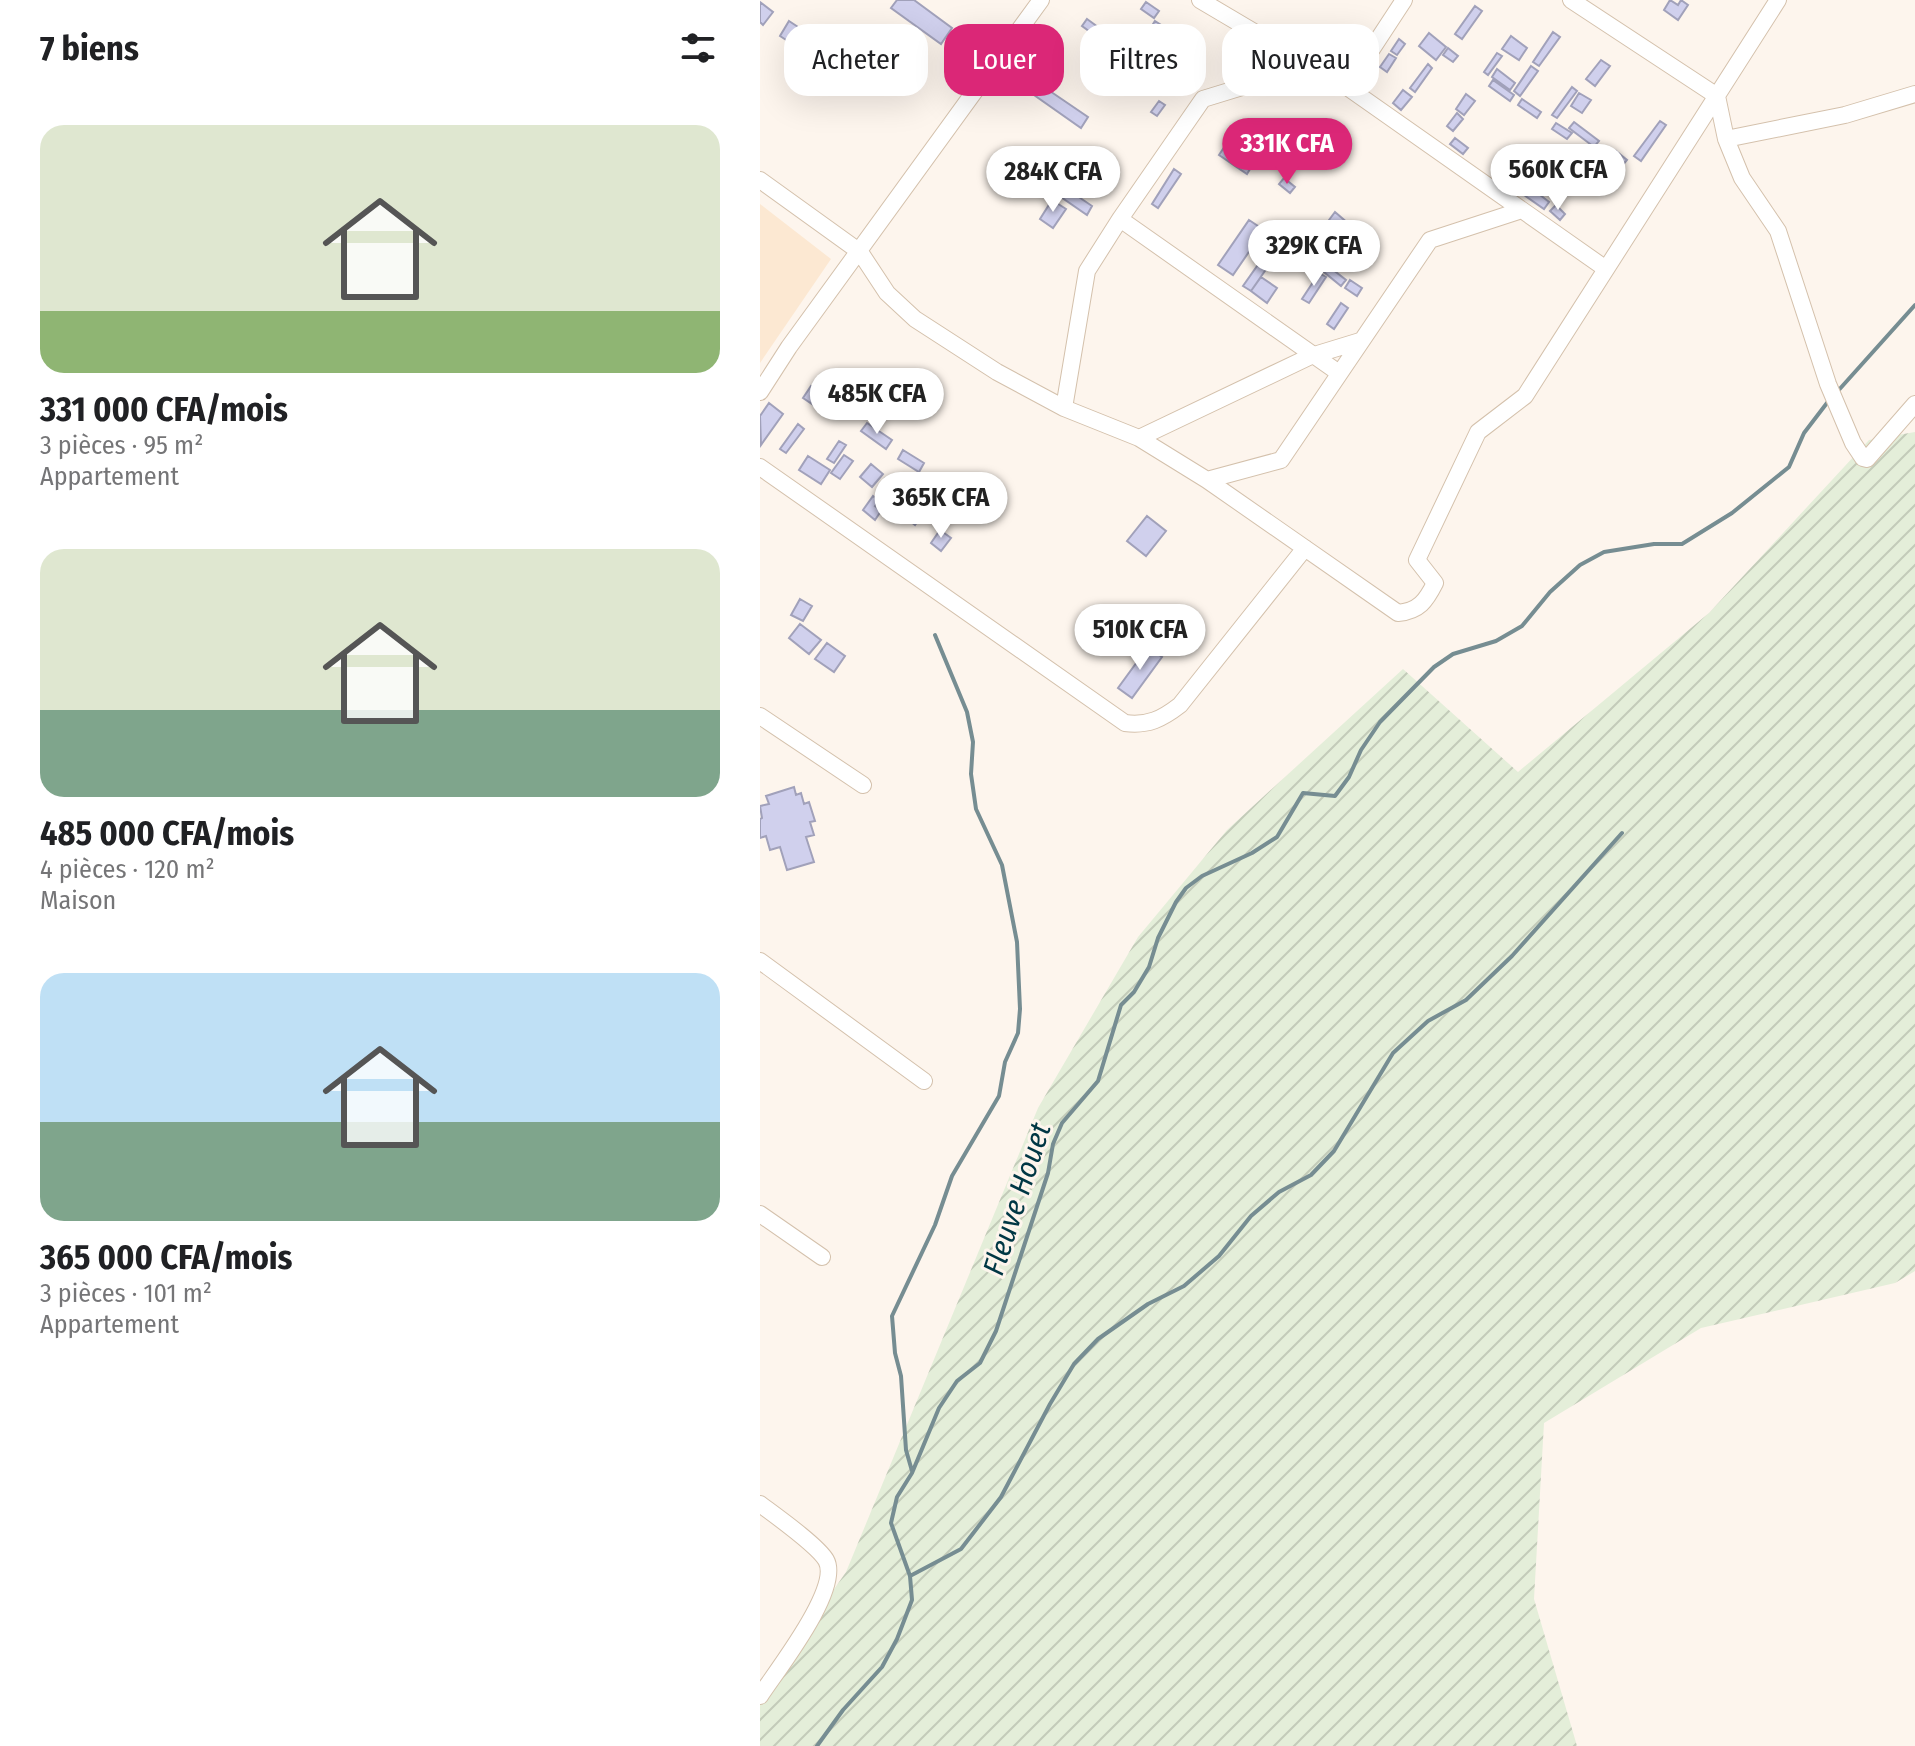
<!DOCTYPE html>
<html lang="fr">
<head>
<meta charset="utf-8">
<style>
	body { margin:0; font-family:"Fira Sans Condensed",sans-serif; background:#f6f6f6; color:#202124; height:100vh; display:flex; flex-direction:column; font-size:30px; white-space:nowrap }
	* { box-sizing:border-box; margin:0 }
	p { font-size:26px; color:#757577 }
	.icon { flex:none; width:44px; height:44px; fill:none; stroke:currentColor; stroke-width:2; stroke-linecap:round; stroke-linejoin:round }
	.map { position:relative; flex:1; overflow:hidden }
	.panel { display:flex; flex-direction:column; background:#fff; width:760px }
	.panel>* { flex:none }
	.banner { position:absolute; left:24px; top:24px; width:760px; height:72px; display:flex; gap:16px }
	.price { position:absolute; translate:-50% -68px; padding:0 18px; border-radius:28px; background:#fff; color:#222; font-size:26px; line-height:52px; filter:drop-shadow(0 2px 4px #0008) }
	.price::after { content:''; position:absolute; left:50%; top:48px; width:24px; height:18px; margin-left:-12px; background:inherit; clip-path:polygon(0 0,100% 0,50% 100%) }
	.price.active { background:#db2777; color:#fff }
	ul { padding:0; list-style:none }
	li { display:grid; align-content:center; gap:16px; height:424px; padding:0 40px }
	li span { display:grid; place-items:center; height:248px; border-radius:24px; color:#555 }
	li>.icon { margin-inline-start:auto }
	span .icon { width:144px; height:144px; fill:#fffc; stroke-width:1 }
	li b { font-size:34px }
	h2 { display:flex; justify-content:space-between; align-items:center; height:96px; padding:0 40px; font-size:34px }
	.tag { padding:0 28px; border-radius:24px; background:#fff; box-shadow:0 8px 32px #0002; font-size:28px; line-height:72px }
	.tag.active { background:#db2777; color:#fff }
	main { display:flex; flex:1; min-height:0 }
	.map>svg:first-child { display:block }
	.built { fill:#fce8d2 }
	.garden { fill:url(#garden-furrows) }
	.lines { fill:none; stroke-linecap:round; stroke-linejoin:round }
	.stream { stroke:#768d92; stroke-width:4 }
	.building { fill:#d0d0ed; stroke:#a1a1ba; stroke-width:2 }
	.street-casing { stroke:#d4c1ac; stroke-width:18 }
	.street { stroke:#fff; stroke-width:16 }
	.labels { text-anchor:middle; stroke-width:6; stroke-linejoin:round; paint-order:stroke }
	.water-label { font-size:30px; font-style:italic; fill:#003744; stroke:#fdf5ed }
</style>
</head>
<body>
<main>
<section class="panel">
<h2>7 biens<svg class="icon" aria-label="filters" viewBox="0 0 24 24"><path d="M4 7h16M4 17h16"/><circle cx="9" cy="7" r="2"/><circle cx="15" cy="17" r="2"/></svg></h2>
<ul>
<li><span style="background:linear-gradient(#dfe7d0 75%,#8fb573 0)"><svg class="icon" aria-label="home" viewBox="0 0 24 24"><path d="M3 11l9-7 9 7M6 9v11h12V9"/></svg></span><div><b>331 000 CFA/mois</b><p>3 pièces · 95 m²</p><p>Appartement</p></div></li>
<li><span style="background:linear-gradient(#dfe7d0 65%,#7fa58c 0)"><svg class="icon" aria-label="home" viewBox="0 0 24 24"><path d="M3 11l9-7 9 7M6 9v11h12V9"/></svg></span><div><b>485 000 CFA/mois</b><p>4 pièces · 120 m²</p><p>Maison</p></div></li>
<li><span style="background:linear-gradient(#bfe0f5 60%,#7fa58c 0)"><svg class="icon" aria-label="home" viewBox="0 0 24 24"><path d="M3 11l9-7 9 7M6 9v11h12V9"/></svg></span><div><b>365 000 CFA/mois</b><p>3 pièces · 101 m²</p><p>Appartement</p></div></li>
</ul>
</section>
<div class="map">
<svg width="1155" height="1746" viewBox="0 0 1155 1746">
	<defs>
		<pattern id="garden-furrows" width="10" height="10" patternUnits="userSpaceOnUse" patternTransform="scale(2)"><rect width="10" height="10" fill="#e4eed9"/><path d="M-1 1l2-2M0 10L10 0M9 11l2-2" fill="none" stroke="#c3cbb9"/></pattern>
	</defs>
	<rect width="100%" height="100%" fill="#fdf5ed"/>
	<!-- built -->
	<path class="built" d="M 0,204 L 71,259 L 0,363 Z"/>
	<!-- garden -->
	<path class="garden" d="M 1155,432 L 1155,1271 L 1135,1283 L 941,1328 L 784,1423 L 774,1599 L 817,1746 L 0,1746 L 0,1696 L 86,1572 L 278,1108 L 378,937 L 467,830 L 643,669 L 758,772 L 949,613 L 1109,440 Z"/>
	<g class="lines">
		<!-- stream -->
		<path class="stream" d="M 1077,392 L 1155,305
			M 152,1471 L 146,1450 L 141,1376 L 135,1353 L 132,1316 L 175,1225 L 192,1176 L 239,1096 L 245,1062 L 258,1033 L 260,1009 L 257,942 L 242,865 L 216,809 L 211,774 L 213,742 L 207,712 L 175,635
			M 150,1576 L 201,1549 L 241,1497 L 290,1404 L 314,1364 L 338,1339 L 388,1304 L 424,1286 L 459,1256 L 491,1216 L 519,1192 L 551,1175 L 574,1151 L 633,1053 L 668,1021 L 706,1000 L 752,956 L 862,833
			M 57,1746 L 83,1710 L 122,1667 L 137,1639 L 152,1600 L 150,1576 L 131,1523 L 137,1497 L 152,1473 L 179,1408 L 197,1381 L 220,1363 L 236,1331 L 288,1173 L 293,1144 L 302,1123 L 338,1081 L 361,1005 L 374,992 L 389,967 L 398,938 L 416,902 L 426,888 L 442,876 L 492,853 L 517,837 L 543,793 L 575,796 L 589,777 L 601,750 L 620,722 L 674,667 L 693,654 L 736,641 L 762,626 L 790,592 L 820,565 L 844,552 L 894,544 L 922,544 L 972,513 L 1029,467 L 1044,433 L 1070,399"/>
	</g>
	<!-- building -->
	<path class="building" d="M 137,0 L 154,0 L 192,28 L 181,44 L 131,8 Z
		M 910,0 L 918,5 L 921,0 L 928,5 L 918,20 L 904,10 Z
		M 0,2 L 13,12 L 3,25 L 0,22 Z
		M 386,2 L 399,11 L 394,18 L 381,9 Z
		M 715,6 L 722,11 L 702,39 L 695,34 Z
		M 327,19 L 368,49 L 363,56 L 322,26 Z
		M 29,21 L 88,60 L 79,74 L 20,36 Z
		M 395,21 L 409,30 L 390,59 L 376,51 Z
		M 582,30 L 587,35 L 578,47 L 573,42 Z
		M 793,32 L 800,37 L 779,66 L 773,62 Z
		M 669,33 L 686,47 L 676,60 L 659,46 Z
		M 751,36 L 767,48 L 759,60 L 742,49 Z
		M 639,39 L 645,44 L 637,55 L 631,51 Z
		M 688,48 L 698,56 L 693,62 L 683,55 Z
		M 737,53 L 742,56 L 728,75 L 724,72 Z
		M 629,54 L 636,58 L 627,72 L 620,67 Z
		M 841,60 L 850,66 L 835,86 L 826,79 Z
		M 668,64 L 672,68 L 655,92 L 650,88 Z
		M 771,66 L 778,71 L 760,96 L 754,91 Z
		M 737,69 L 755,83 L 750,90 L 732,77 Z
		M 357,77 L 371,86 L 366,94 L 352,85 Z
		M 733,80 L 754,95 L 750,101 L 729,86 Z
		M 281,85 L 328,117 L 321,128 L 274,95 Z
		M 812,87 L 817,91 L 797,118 L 792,115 Z
		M 643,90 L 652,97 L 641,110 L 633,103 Z
		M 819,93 L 831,100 L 822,113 L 811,106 Z
		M 706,94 L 715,101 L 704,115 L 696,109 Z
		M 762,99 L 781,112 L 777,118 L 758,105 Z
		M 399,101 L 405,105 L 397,116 L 391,112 Z
		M 697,113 L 703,119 L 693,131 L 687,126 Z
		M 900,121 L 906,125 L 881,161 L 874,156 Z
		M 814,122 L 839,141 L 834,147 L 809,128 Z
		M 796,123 L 812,133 L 807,139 L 792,129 Z
		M 695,138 L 708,148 L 703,154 L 690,144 Z
		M 469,140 L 496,159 L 487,174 L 459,155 Z
		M 296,148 L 301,151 L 291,165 L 285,161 Z
		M 856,151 L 867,160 L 862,166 L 851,157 Z
		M 775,155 L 782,160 L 766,183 L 759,178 Z
		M 812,166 L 818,171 L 799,196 L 793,191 Z
		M 414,169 L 421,174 L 398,208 L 392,204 Z
		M 269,174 L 282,183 L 277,191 L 263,182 Z
		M 524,178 L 535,187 L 530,193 L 519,184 Z
		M 304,187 L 332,206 L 327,215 L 298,195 Z
		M 770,187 L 789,202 L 784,209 L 764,195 Z
		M 292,200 L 306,209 L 293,228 L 280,219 Z
		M 796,205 L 805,214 L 800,220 L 790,211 Z
		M 575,212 L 590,225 L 584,233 L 569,220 Z
		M 489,220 L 504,230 L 473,275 L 458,265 Z
		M 604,235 L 615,242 L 611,249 L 600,242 Z
		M 510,237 L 524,247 L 519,254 L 505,244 Z
		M 509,249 L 516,255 L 491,291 L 483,286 Z
		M 563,262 L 586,280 L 581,286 L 559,268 Z
		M 559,273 L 566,277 L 549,303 L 542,299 Z
		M 501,277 L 517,288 L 507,303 L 491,291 Z
		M 590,280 L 602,288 L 597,296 L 585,288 Z
		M 581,303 L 588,308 L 574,329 L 567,324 Z
		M 79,383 L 99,399 L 89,411 L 69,396 Z
		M 51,386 L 66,396 L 58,408 L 43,398 Z
		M 9,403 L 23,414 L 1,445 L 0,416 Z
		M 107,423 L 132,440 L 126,449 L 101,431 Z
		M 38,424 L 44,429 L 26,453 L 20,449 Z
		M 79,441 L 86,445 L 74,463 L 67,459 Z
		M 143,450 L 164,463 L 159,472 L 138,459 Z
		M 84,455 L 93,461 L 80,479 L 71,473 Z
		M 48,456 L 70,470 L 61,484 L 39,470 Z
		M 111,464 L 123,474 L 112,487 L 100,477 Z
		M 125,479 L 137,487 L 129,500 L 117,492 Z
		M 172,490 L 183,498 L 173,513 L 161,505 Z
		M 113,496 L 119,501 L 115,506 L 121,511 L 115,520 L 103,510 Z
		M 159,507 L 165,511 L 155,525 L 150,521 Z
		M 387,516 L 406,531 L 386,556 L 367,541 Z
		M 180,530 L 191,538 L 181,551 L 171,543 Z
		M 40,599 L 52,606 L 43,621 L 31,615 Z
		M 40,624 L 61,640 L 49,654 L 29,638 Z
		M 67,643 L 85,656 L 74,672 L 55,659 Z
		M 388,647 L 402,657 L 372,698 L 358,688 Z
		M 34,787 L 36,795 L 41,793 L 44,804 L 49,802 L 55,821 L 50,822 L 54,835 L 46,837 L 54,862 L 27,870 L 20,847 L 10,850 L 6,836 L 0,838 L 0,819 L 2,818 L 0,806 L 9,804 L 6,796 Z"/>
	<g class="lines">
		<defs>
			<path id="street" d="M 440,0 L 587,87 L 846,269
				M 811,0 L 957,96 L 966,139 L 982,178 L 1018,231 L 1068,384 L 1093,443 L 1103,458 L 1107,459 L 1155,404
				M 587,87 L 644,0
				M 966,139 L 1085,115 L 1155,94
				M 0,180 L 100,252 L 127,293 L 155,319 L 237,372 L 304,408 L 379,438 L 447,480 L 638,613 C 659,611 666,601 675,583 L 657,560 L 718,432 L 765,396 L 1018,0
				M 360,219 L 579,373
				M 0,392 L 29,347 L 281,0
				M 304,408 L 327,271 L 360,219 L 443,99 L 551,66
				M 379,438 L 551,356 L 600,341
				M 0,467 L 365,723 C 388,726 402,719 420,705 L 545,548
				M 447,480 L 521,460 L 670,240 L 762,210
				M 0,716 L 103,785
				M 0,961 L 164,1081
				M 0,1214 L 62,1257
				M 0,1504 C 16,1516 57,1545 66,1560 C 82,1588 17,1670 0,1696"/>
		</defs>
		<!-- street casing -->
		<use href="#street" class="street-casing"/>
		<!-- street -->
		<use href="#street" class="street"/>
	</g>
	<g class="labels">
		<!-- water labels -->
		<g class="water-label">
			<text transform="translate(257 1199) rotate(-72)" y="10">Fleuve Houet</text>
		</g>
	</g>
</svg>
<b class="price active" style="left:527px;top:186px">331K CFA</b>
<b class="price" style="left:798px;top:212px">560K CFA</b>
<b class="price" style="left:293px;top:214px">284K CFA</b>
<b class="price" style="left:554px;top:288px">329K CFA</b>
<b class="price" style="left:117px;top:436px">485K CFA</b>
<b class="price" style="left:181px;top:540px">365K CFA</b>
<b class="price" style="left:380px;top:672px">510K CFA</b>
<div class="banner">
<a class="tag">Acheter</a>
<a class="tag active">Louer</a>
<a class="tag">Filtres</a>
<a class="tag">Nouveau</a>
</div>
</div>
</main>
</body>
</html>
